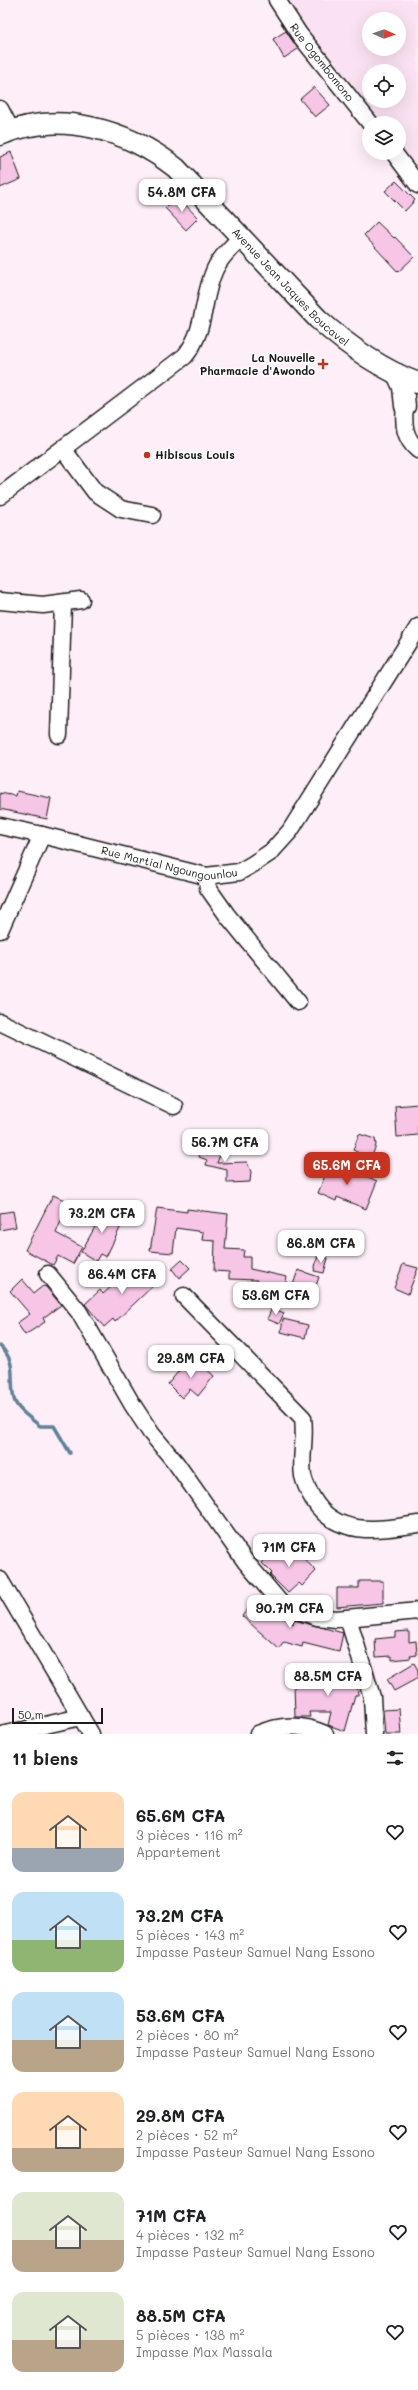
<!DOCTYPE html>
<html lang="fr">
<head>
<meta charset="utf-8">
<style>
	body { margin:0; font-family:Mali,sans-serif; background:#f2f2f2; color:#202124; height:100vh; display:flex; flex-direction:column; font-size:15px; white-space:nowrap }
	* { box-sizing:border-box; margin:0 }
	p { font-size:13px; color:#757577 }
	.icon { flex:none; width:22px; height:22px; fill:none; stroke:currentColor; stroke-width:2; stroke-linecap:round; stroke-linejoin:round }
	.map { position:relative; height:1734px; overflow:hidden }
	.details { display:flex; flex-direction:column; background:#fff; flex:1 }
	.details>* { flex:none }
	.needle { width:26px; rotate:92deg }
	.controls { position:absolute; left:362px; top:12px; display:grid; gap:8px }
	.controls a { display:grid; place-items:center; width:44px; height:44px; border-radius:50%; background:#fff; box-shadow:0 4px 16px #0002; font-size:20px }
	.scale { position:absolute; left:12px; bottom:10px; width:91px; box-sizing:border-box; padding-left:4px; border:2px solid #1c1c1c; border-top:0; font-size:11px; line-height:14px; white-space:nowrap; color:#1c1c1c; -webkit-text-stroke:3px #fff; paint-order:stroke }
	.price { position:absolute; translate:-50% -34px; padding:0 9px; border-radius:8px; background:#fff; color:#222; font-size:13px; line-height:26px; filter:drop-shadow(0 1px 2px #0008) }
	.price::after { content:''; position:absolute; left:50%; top:24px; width:12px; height:9px; margin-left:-6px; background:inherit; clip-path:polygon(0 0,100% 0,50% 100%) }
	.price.on { background:#c8321e; color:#fff }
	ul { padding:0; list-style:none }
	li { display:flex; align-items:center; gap:12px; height:100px; padding:0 12px }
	li span { display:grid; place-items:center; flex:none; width:112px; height:80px; border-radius:12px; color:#555 }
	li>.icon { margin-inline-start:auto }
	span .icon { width:48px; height:48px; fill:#fffc; stroke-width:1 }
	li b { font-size:17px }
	h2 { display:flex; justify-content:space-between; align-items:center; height:48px; padding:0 12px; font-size:17px }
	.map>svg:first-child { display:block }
	.built { fill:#fbe2f2; fill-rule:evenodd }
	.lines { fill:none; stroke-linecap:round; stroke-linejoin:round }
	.stream { stroke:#5f8098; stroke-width:3.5 }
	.building { fill:#f7c5e5; stroke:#1c1c1c }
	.minor-casing { stroke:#1c1c1c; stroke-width:19 }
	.major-casing { stroke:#1c1c1c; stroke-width:23 }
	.minor { stroke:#fff; stroke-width:16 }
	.major { stroke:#fff; stroke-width:20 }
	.poi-dot { fill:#c8321e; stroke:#fff; stroke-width:1.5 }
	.labels { text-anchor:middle; stroke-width:3; stroke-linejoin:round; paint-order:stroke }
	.street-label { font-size:11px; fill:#1c1c1c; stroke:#fff }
	.poi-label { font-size:11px; font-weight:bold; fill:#1c1c1c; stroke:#fff; text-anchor:end }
</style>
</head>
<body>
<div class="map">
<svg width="418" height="1734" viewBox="0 0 418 1734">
	<rect width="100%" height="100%" fill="#fdeef7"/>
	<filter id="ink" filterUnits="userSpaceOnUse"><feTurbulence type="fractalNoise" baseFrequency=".025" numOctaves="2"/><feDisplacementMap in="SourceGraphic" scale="8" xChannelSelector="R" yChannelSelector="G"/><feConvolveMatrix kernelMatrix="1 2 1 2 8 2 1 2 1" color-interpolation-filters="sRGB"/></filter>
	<g filter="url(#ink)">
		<!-- built -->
		<path class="built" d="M 285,0 L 411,0 L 418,6 L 418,172 L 399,147 L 399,123 L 380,123 L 322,54 ZM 369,19 L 399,19 L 399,49 L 369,49 ZM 369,71 L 399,71 L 399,101 L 369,101 Z"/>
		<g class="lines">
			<!-- stream -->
			<path class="stream" d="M 0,1346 C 18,1363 9,1378 14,1399 C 17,1410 32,1419 40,1426 L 54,1426 L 70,1453"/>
		</g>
		<!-- building -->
		<path class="building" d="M 286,31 L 298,49 L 284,58 L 273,39 Z
			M 314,87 L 330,105 L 315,117 L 300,99 Z
			M 11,152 L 21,179 L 0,188 L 0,157 Z
			M 396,181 L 415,200 L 405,211 L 385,191 Z
			M 177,196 L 198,218 L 186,230 L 165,208 Z
			M 377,222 L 394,238 L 395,237 L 414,257 L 398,272 L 364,235 Z
			M 17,791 L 51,798 L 47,819 L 0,809 L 0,793 L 16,796 Z
			M 418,1104 L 418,1135 L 397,1137 L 395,1106 Z
			M 359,1134 L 375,1139 L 376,1145 L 371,1159 L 353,1150 Z
			M 203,1141 L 224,1144 L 217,1163 L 247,1162 L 251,1172 L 250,1182 L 227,1183 L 227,1170 L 206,1165 L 207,1160 L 199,1157 Z
			M 331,1161 L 377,1181 L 366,1209 L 337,1197 L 336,1201 L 318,1193 Z
			M 53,1195 L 69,1202 L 56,1233 L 82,1247 L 73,1264 L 58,1256 L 53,1265 L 25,1250 Z
			M 99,1207 L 124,1220 L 106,1257 L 100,1254 L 96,1261 L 81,1252 L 95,1227 L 90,1224 Z
			M 157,1208 L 187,1212 L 187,1209 L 228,1214 L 225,1249 L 244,1250 L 243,1257 L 250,1257 L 250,1269 L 287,1277 L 281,1302 L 261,1298 L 264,1284 L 256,1283 L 257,1280 L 229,1279 L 229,1272 L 214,1271 L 215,1241 L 202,1240 L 203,1232 L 176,1228 L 173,1253 L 150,1251 Z
			M 13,1211 L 16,1227 L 0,1230 L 0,1213 Z
			M 318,1255 L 328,1258 L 324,1273 L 314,1271 Z
			M 182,1260 L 190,1268 L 179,1278 L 172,1269 Z
			M 140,1261 L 158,1281 L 115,1322 L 113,1319 L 104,1327 L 85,1304 L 100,1290 L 103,1294 Z
			M 403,1264 L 418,1268 L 408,1294 L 394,1288 Z
			M 298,1270 L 319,1277 L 314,1292 L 293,1285 Z
			M 22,1279 L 34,1293 L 43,1286 L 46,1287 L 61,1305 L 43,1318 L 45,1322 L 25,1335 L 17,1323 L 30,1314 L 10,1291 Z
			M 272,1308 L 284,1313 L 279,1324 L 267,1319 Z
			M 283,1319 L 308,1325 L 305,1338 L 281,1332 Z
			M 187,1361 L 194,1368 L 199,1362 L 214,1376 L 198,1396 L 190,1389 L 182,1398 L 168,1384 Z
			M 290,1544 L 316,1571 L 302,1586 L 299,1583 L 288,1593 L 270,1575 L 272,1573 L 262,1563 L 279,1546 L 283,1551 Z
			M 359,1581 L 383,1581 L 383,1603 L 337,1607 L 337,1588 L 359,1588 Z
			M 257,1598 L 293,1624 L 294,1620 L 343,1633 L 339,1652 L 303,1643 L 302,1647 L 284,1642 L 279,1649 L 242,1616 Z
			M 409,1631 L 409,1642 L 416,1641 L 417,1655 L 410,1656 L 411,1658 L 392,1660 L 392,1656 L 376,1657 L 375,1639 L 395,1637 L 395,1632 Z
			M 414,1663 L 418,1670 L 418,1678 L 394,1691 L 387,1679 Z
			M 352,1668 L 352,1673 L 355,1673 L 357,1681 L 358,1695 L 355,1695 L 345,1731 L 328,1725 L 331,1712 L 309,1712 L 310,1717 L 295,1717 L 294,1684 L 327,1683 L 327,1674 L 334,1674 L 334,1669 Z
			M 399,1709 L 401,1734 L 385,1734 L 383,1710 Z"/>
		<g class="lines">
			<defs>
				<g id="minor">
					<path id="s1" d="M 277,0 L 299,34 L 370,123"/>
					<path d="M 0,109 L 11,130"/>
					<path d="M 394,153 L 418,185"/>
					<path d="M 405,406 C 403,424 404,438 418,450"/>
					<path d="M 63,449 L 95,492 L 121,509 L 152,515"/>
					<path d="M 0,496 L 185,356 C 207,329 201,299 215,269 C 221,256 232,247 241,237"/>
					<path d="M 0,601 L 43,605 L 81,600"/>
					<path d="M 59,735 L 63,603"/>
					<path d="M 0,826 L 42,835"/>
					<path d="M 206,876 L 208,888 L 227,915 L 298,1002"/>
					<path id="s2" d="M 0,930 L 42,835 L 206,876 L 239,872 L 253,864 L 271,852 L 290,831 L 418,627"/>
					<path d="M 0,1022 L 174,1106"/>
					<path d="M 48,1274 L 79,1312 L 132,1404 L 151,1433 L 176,1463 L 245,1561 L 283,1606 L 317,1617 L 336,1619 L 418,1611"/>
					<path d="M 184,1296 L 303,1418 C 306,1438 300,1457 303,1476 C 305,1484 309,1492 313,1499 C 336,1538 380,1530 418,1524"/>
					<path d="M 0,1580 L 91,1734"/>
					<path d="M 348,1618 L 372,1697 L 374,1734"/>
					<path d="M 5,1734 L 81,1717"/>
					<path d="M 258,1734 C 282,1724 302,1724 325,1734"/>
				</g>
				<g id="major">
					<path id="s3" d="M 0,135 C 59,109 128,130 176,168 L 318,319 C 348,346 380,369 418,383"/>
					<path d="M 397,374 L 403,387 L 405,406"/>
				</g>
			</defs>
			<!-- minor casing -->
			<use href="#minor" class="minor-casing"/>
			<!-- major casing -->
			<use href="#major" class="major-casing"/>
			<!-- minor -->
			<use href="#minor" class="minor"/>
			<!-- major -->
			<use href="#major" class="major"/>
		</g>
	</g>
	<!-- markers -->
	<g class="poi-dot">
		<path d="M321 358h4v4h4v4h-4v4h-4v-4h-4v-4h4z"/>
		<circle cx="147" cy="455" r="4"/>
	</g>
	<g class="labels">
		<!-- street labels -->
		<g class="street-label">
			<text dy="4" stroke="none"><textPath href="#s1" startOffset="77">Rue Ogombomono</textPath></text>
			<text dy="4" stroke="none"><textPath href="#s3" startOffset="353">Avenue Jean Jaques Boucavel</textPath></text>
			<text dy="4" stroke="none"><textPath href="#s2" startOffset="235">Rue Martial Ngoungounlou</textPath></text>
		</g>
		<!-- poi labels -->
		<g class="poi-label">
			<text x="315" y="362">La Nouvelle<tspan x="315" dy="13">Pharmacie d'Awondo</tspan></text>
			<text x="155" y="459" text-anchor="start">Hibiscus Louis</text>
		</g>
	</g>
</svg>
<div class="controls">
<a><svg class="needle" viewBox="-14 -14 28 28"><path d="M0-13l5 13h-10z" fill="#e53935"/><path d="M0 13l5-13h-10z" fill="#757577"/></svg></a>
<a><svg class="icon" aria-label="locate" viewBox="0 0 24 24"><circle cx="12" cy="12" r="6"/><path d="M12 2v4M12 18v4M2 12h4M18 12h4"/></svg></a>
<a><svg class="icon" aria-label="layers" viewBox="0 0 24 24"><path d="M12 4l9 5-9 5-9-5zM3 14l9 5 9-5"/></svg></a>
</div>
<div class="scale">50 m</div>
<b class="price" style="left:182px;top:213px">54.8M CFA</b>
<b class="price" style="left:225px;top:1163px">56.7M CFA</b>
<b class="price on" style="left:347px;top:1186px">65.6M CFA</b>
<b class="price" style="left:102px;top:1234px">73.2M CFA</b>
<b class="price" style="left:321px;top:1264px">86.8M CFA</b>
<b class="price" style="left:122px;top:1295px">86.4M CFA</b>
<b class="price" style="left:276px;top:1316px">53.6M CFA</b>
<b class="price" style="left:191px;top:1379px">29.8M CFA</b>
<b class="price" style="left:289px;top:1568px">71M CFA</b>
<b class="price" style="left:290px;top:1629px">90.7M CFA</b>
<b class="price" style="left:328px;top:1697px">88.5M CFA</b>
</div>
<section class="details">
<h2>11 biens<svg class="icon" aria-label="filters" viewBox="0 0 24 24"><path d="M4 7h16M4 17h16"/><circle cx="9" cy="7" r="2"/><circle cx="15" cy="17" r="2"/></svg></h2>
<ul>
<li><span style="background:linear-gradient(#ffd9b3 70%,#9aa5b1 0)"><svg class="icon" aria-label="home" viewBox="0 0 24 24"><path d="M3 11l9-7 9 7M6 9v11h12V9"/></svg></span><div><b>65.6M CFA</b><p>3 pièces · 116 m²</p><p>Appartement</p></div><svg class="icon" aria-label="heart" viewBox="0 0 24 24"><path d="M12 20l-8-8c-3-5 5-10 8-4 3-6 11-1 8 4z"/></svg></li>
<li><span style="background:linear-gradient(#bfe0f5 60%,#8fb573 0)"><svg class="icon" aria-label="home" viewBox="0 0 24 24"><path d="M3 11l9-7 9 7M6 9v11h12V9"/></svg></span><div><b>73.2M CFA</b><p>5 pièces · 143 m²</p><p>Impasse Pasteur Samuel Nang Essono</p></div><svg class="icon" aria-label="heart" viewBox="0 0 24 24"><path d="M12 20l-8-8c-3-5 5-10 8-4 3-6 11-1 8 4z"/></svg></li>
<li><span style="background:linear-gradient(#bfe0f5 60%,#b9a48a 0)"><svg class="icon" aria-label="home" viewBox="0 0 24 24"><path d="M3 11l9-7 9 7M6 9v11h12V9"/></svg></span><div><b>53.6M CFA</b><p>2 pièces · 80 m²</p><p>Impasse Pasteur Samuel Nang Essono</p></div><svg class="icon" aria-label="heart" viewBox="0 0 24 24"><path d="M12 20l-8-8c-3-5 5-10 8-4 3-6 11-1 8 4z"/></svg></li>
<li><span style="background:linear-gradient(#ffd9b3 70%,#b9a48a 0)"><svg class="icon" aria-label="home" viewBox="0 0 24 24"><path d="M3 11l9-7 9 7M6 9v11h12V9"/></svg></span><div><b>29.8M CFA</b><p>2 pièces · 52 m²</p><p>Impasse Pasteur Samuel Nang Essono</p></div><svg class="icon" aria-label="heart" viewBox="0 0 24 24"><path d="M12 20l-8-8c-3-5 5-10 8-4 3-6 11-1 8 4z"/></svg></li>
<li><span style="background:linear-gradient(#dfe7d0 60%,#b9a48a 0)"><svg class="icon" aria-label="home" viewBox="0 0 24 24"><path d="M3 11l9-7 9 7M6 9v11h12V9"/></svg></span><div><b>71M CFA</b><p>4 pièces · 132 m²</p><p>Impasse Pasteur Samuel Nang Essono</p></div><svg class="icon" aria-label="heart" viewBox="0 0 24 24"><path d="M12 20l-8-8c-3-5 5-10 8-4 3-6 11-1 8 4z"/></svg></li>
<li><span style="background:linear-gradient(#dfe7d0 60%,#b9a48a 0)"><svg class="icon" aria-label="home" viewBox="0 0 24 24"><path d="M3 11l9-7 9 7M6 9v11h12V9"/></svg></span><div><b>88.5M CFA</b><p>5 pièces · 138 m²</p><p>Impasse Max Massala</p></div><svg class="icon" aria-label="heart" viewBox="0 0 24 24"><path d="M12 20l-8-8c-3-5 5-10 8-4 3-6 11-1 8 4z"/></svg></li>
</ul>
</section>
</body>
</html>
